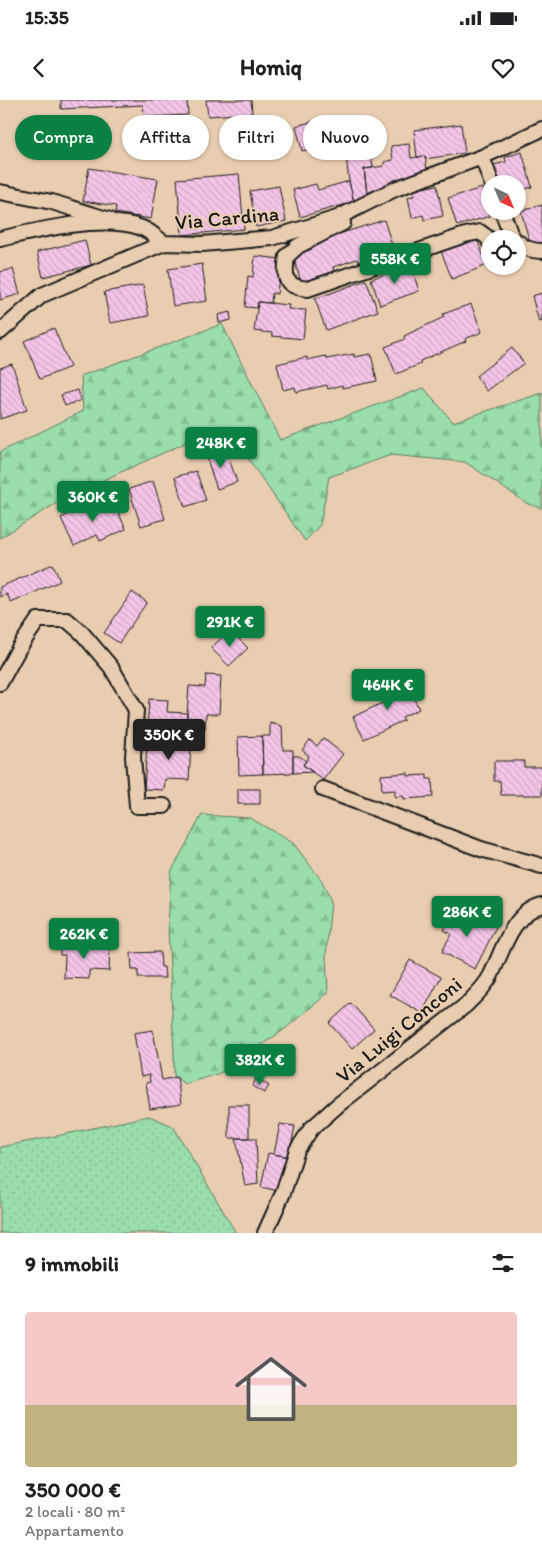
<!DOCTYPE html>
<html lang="it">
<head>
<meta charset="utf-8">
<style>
	body { margin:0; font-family:Itim,sans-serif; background:#f2f2f2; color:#202124; height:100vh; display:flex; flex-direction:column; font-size:19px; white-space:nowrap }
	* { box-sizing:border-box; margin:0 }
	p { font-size:16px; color:#757577 }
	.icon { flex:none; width:28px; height:28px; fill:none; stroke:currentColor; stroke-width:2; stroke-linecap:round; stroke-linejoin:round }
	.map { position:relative; height:1133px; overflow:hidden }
	.drawer { display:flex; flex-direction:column; background:#fff; flex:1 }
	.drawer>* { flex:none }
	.banner { position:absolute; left:15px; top:15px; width:512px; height:45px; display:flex; gap:10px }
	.needle { width:32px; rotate:136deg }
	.tools { position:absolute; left:481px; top:75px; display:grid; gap:10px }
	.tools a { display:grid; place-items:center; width:45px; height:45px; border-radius:50%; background:#fff; box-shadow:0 1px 4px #0004; font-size:25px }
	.price { position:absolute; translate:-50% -42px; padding:0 11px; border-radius:5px; background:#0b8043; color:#fff; font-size:16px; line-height:32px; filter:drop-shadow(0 1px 2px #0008) }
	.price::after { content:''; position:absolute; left:50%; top:30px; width:15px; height:11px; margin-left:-8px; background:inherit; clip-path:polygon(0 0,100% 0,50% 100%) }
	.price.current { background:#222; color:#fff }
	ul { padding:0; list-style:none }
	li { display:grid; align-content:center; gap:10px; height:265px; padding:0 25px }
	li+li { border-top:1px solid #e0e0e0 }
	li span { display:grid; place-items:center; height:155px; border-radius:5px; color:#555 }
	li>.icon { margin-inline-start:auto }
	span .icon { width:90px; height:90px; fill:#fffc; stroke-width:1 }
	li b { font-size:21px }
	h2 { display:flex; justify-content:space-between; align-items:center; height:60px; padding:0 25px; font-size:21px }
	.chip { padding:0 18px; border-radius:22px; background:#fff; box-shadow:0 1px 4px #0004; font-size:18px; line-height:45px }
	.chip.current { background:#0b8043; color:#fff }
	.status { display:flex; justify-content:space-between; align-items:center; height:35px; padding:0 25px; background:#fff; direction:ltr }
	.status svg { height:14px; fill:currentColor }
	header { display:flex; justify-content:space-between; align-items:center; height:65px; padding:0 25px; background:#fff; font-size:22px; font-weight:700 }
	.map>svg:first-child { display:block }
	.grass { fill:url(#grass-dots); stroke:#5a7d64 }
	.forest { fill:url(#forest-firs); stroke:#5a7d64 }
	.building { fill:url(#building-back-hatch); stroke:#1c1c1c }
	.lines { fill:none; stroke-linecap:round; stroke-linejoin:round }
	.minor-casing { stroke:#1c1c1c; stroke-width:18 }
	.minor { stroke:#e9cdb0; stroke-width:14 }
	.labels { text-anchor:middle; stroke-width:4; stroke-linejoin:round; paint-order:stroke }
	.street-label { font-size:21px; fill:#1c1c1c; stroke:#e9cdb0 }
</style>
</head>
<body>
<div class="status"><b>15:35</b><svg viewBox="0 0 49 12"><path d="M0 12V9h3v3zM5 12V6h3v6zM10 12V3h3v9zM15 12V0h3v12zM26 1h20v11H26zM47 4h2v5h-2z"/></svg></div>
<header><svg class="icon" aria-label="back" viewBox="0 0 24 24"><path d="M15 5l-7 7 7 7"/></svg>Homiq<svg class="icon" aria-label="heart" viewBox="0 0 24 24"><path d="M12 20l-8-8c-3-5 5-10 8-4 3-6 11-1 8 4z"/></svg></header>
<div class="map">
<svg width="542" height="1133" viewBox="0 0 542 1133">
	<defs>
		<pattern id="grass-dots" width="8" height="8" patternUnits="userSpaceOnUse" patternTransform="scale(1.25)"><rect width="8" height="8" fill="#99deab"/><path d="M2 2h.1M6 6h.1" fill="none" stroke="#83be93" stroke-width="1.8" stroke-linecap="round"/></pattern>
		<pattern id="forest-firs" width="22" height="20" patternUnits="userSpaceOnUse" patternTransform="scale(1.25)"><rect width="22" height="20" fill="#99deab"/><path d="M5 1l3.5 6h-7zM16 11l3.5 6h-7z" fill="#83be93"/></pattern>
		<pattern id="building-back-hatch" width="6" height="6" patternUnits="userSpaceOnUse" patternTransform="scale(1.25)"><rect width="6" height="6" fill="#f5c5e7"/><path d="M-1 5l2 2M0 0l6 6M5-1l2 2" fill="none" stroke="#d1a9c6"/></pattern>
	</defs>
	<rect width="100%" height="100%" fill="#e9cdb0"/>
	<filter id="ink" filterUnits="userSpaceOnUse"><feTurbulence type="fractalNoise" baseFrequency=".02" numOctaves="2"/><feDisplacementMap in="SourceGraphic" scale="10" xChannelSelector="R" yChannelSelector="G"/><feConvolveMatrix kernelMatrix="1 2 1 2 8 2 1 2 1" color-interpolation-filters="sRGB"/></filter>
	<g filter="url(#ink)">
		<!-- grass -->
		<path class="grass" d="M 149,1016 L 173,1026 L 236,1133 L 0,1133 L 0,1047 L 52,1037 Z"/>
		<!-- forest -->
		<path class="forest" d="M 222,224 L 280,340 L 424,288 L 453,322 L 542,293 L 542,408 L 528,404 L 465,362 L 391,355 L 329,377 L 320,425 L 305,441 L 225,325 L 68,396 L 0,438 L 0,352 L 83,311 L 81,276 Z
			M 202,715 L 250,718 L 293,743 L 322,781 L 331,801 L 326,856 L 328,893 L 285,929 L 220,973 L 185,984 L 174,976 L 174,954 L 168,826 L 171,772 Z"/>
		<!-- building -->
		<path class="building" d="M 61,0 L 187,0 L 188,15 L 144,17 L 143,5 L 61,9 Z
			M 206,0 L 251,0 L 252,13 L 208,16 Z
			M 329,17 L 335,43 L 302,51 L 296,26 Z
			M 461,24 L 465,53 L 425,59 L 425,56 L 417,57 L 414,30 Z
			M 369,38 L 373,68 L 364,69 L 367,93 L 354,102 L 349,81 L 344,41 Z
			M 409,44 L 411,58 L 425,56 L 427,70 L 367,93 L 364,69 L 384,66 L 384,62 L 393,60 L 391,46 Z
			M 522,52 L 532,87 L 518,91 L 518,84 L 498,84 L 493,65 L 506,62 L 505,57 Z
			M 89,68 L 158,79 L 151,119 L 115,113 L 116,106 L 83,101 Z
			M 239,74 L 244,129 L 182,135 L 177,79 Z
			M 349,81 L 354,102 L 300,117 L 293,90 L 316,84 L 318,90 Z
			M 437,85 L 443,116 L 424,120 L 423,115 L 412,118 L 408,97 L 414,96 L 413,90 Z
			M 279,86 L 286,121 L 256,127 L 250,91 Z
			M 482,88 L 490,116 L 457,126 L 448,98 Z
			M 542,105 L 542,144 L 531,147 L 521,111 Z
			M 384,120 L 392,145 L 377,150 L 379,156 L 359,162 L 357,159 L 333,167 L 334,172 L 301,182 L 293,156 L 312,149 L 310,143 Z
			M 476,137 L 487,165 L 452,179 L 441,151 Z
			M 85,140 L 91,165 L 43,177 L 37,152 Z
			M 255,156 L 281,159 L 277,194 L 272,193 L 271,203 L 258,202 L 257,208 L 245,207 L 248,176 L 253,177 Z
			M 202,164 L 207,201 L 173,206 L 168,169 Z
			M 411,165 L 419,191 L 380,205 L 371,179 Z
			M 13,169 L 20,194 L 0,200 L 0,172 Z
			M 366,180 L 378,211 L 326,230 L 315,199 Z
			M 143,185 L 149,216 L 110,223 L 104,192 Z
			M 542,193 L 542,221 L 539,222 L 532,196 Z
			M 258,202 L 289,205 L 288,209 L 306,210 L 303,239 L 272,236 L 272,233 L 254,231 Z
			M 471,204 L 482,232 L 465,239 L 466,241 L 420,261 L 421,264 L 396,274 L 385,247 L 405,239 L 404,236 L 444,217 L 443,214 Z
			M 230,212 L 231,220 L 219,223 L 218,215 Z
			M 54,228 L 70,267 L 40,279 L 24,241 Z
			M 512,248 L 524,263 L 487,291 L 476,276 Z
			M 354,254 L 354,257 L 371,254 L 377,281 L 343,288 L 342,285 L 328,289 L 327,285 L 296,292 L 295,287 L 283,290 L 277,264 L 307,257 L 307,260 L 326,256 L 327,259 Z
			M 12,264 L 27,310 L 0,319 L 0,268 Z
			M 78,290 L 81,300 L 65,306 L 61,295 Z
			M 226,350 L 237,382 L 217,389 L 206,356 Z
			M 196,371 L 206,400 L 185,407 L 175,377 Z
			M 153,381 L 165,419 L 141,426 L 129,389 Z
			M 113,401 L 126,429 L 100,441 L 97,435 L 74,446 L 61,418 L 87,405 L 90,411 Z
			M 53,464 L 60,481 L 11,503 L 7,494 L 0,497 L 0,487 Z
			M 132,492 L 147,502 L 119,543 L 104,533 Z
			M 230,530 L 248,548 L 229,566 L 211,548 Z
			M 206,575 L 221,576 L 219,614 L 206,614 L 205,630 L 186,629 L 189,586 L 205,587 Z
			M 405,579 L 419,609 L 402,617 L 404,620 L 364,639 L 353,617 L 390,599 L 385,589 Z
			M 149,599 L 168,600 L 167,612 L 187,613 L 186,629 L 173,628 L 173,632 L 147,631 Z
			M 270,623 L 282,626 L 283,650 L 293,650 L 293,673 L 263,674 L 262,636 L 270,636 Z
			M 173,628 L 192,629 L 189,680 L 165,679 L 164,690 L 144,689 L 147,646 L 172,648 Z
			M 262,636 L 263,674 L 239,675 L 238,637 Z
			M 323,638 L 343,654 L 323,680 L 303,665 L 309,656 L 302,650 L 310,640 L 317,646 Z
			M 293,656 L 299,656 L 306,661 L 303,665 L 313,672 L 293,673 Z
			M 494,661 L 524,661 L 524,667 L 542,667 L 542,695 L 501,695 L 500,681 L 494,681 Z
			M 408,673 L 408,676 L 427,675 L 427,679 L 432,679 L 433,697 L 404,699 L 403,696 L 395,697 L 395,690 L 382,691 L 381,675 Z
			M 238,689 L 260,689 L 260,704 L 238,704 Z
			M 456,807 L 496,827 L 475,869 L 442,852 L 451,834 L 444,830 Z
			M 60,844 L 110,847 L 109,871 L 89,870 L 89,879 L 64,878 L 65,855 L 60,855 Z
			M 160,852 L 161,867 L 164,867 L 165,878 L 138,878 L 138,870 L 132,870 L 131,853 Z
			M 410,860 L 441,877 L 422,913 L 390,895 Z
			M 351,903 L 374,929 L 352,949 L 329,923 Z
			M 153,930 L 162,980 L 177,977 L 181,1004 L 150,1009 L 146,983 L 150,982 L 149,975 L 141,977 L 134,933 Z
			M 257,978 L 269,986 L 264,993 L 252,986 Z
			M 229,1005 L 249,1005 L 249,1038 L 229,1038 Z
			M 280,1024 L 295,1026 L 289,1057 L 274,1054 Z
			M 236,1038 L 256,1038 L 258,1084 L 245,1086 Z
			M 268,1053 L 289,1057 L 283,1092 L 261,1087 Z"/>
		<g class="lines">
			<defs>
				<path id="minor" d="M 482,57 L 492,84
					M 0,92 L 52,102 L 110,120
					M 502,111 L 510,133 L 514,139
					M 343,123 L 298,146 L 287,156 C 284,179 284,186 308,189 L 465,135 L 480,132 L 488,138 L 490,143
					M 0,139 C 38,130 105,114 142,128 C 150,131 157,138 164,143
					M 518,142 C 525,149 532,151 542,151
					M 0,232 L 42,195 L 164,143 L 202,144 L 272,138 L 337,118 L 395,89 L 482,57 L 542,29
					M 0,583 L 19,548 L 38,520 L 67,520 L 82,533 L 111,567 L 136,610 L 133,657 L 137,706 L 164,706
					M 323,689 L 481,749 L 542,766
					M 265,1133 L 283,1093 L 297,1050 L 311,1029 L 338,1005 L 466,905 C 475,896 485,887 491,875 C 503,850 512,813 542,805"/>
			</defs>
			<!-- minor casing -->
			<use href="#minor" class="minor-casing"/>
			<!-- minor -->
			<use href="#minor" class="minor"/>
		</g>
	</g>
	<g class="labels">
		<!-- street labels -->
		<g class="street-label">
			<text transform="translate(227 118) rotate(-5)" y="7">Via Cardina</text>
			<text transform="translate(399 930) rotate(-39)" y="7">Via Luigi Conconi</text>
		</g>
	</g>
</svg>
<div class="tools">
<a><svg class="needle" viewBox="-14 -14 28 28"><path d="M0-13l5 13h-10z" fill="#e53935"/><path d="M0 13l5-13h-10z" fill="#757577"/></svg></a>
<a><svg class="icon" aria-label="locate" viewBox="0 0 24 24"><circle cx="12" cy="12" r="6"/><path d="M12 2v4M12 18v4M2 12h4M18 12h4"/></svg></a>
</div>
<b class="price" style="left:395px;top:185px">558K €</b>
<b class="price" style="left:221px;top:369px">248K €</b>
<b class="price" style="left:93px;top:423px">360K €</b>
<b class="price" style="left:230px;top:548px">291K €</b>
<b class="price" style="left:388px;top:611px">464K €</b>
<b class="price current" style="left:169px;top:661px">350K €</b>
<b class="price" style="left:467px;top:838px">286K €</b>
<b class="price" style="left:84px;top:860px">262K €</b>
<b class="price" style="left:260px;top:986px">382K €</b>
<div class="banner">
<a class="chip current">Compra</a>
<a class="chip">Affitta</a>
<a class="chip">Filtri</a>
<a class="chip">Nuovo</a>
</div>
</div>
<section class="drawer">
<h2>9 immobili<svg class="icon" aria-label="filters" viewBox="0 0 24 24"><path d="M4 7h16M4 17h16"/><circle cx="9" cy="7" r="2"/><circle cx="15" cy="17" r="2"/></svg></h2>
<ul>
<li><span style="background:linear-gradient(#f6c9c9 60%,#c2b280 0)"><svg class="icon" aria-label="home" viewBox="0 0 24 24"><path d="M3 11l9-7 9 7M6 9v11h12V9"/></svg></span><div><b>350 000 €</b><p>2 locali · 80 m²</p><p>Appartamento</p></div></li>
</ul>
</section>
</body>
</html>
